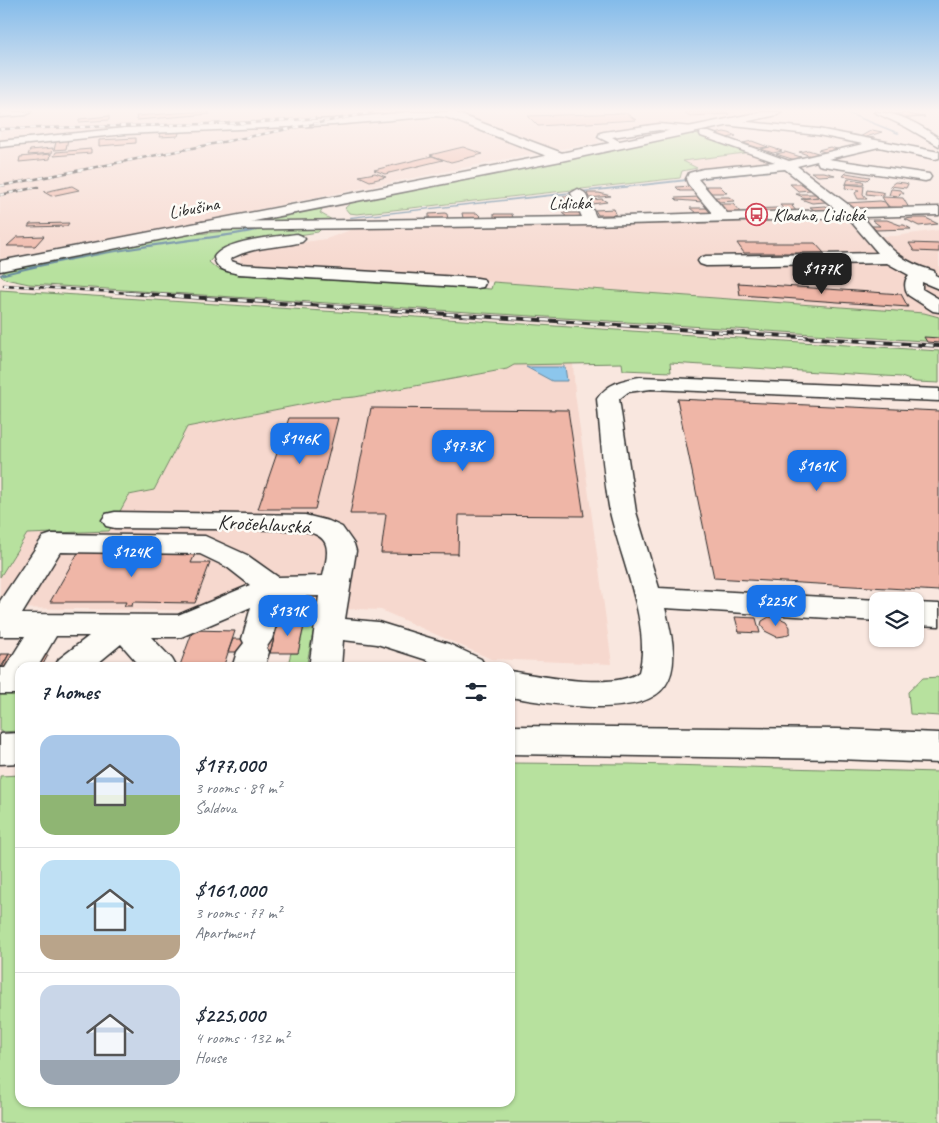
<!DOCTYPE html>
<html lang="en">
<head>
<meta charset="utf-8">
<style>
	body { margin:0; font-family:Caveat,sans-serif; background:#f6f6f7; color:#1f2937; height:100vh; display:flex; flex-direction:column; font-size:19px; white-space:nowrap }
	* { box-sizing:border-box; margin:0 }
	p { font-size:16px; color:#747a83 }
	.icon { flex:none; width:28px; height:28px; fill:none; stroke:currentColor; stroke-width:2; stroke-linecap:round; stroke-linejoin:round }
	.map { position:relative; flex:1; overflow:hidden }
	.panel { position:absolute; left:15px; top:662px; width:500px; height:445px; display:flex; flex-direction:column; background:#fff; border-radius:15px; box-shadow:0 1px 4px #0004 }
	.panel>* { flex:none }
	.controls { position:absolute; left:869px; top:592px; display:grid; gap:10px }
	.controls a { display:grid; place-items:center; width:55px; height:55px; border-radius:10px; background:#fff; box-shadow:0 1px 4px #0004; font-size:25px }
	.price { position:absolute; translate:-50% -42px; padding:0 11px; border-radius:10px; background:#1a73e8; color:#fff; font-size:16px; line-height:32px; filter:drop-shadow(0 1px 2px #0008) }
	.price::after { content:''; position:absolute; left:50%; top:30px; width:15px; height:11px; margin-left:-8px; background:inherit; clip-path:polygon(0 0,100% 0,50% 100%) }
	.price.on { background:#222; color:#fff }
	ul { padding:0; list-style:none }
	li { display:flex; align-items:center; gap:15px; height:125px; padding:0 25px }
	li+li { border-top:1px solid #e0e1e3 }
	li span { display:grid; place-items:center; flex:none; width:140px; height:100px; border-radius:15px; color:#555 }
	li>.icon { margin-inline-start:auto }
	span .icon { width:60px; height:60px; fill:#fffc; stroke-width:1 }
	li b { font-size:21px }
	h2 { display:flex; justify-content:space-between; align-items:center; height:60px; padding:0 25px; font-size:21px }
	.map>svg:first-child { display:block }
	.built { fill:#f6d8ce }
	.green { fill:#b7e19e; stroke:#718664 }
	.water { fill:#8cc6ec; stroke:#65889f }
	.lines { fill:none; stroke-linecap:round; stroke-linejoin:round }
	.stream { fill:#65889f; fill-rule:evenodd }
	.building { fill:#efb6a7; stroke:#2b2b2b }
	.minor-casing { stroke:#2b2b2b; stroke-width:3 }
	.major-casing { stroke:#2b2b2b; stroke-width:3 }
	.minor { fill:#fdfcf7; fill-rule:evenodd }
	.major { fill:#fdfcf7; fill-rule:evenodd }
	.rail-far1-casing { stroke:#2b2b2b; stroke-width:2.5 }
	.rail-casing { stroke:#2b2b2b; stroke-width:4 }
	.rail-far1 { stroke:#fdfcf7; stroke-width:2; stroke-dasharray:5; stroke-linecap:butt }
	.rail { stroke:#fdfcf7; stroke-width:2.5; stroke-dasharray:8; stroke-linecap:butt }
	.labels { text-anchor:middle; stroke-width:5; stroke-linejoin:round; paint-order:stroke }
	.far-street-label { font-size:18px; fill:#2b2b2b; stroke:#fdfcf7 }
	.far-poi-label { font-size:18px; fill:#2b2b2b; stroke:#fdfcf7; text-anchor:start }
	.street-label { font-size:21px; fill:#2b2b2b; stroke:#fdfcf7 }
</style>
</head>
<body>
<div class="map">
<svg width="939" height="1123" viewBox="0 0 939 1123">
	<rect width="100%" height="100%" fill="#f9e7df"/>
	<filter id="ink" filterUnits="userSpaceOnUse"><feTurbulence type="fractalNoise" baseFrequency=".02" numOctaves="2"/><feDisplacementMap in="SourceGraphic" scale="10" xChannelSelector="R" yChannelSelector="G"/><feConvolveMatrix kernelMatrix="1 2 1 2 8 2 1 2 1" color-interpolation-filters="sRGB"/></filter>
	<g filter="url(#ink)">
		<!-- built -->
		<path class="built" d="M 0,112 L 739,112 L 595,135 L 599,143 L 540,152 L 192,223 L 0,259 Z
			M 754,151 L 783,164 L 705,172 L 682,161 Z
			M 842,218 L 866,236 L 895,236 L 939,230 L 939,317 L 924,313 L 260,265 L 240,262 L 241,255 L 260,248 L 326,239 L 359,227 Z
			M 573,363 L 575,393 L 612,664 L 491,659 L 381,610 L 357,609 L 313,612 L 0,608 L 0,577 L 27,534 L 109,531 L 129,495 L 154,490 L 187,427 L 330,399 L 355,397 L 507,369 L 514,365 Z"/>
		<!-- green -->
		<path class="green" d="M 693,132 L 752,152 L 683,161 L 697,168 L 682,171 L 680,178 L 357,214 L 349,213 L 345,208 L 354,200 Z
			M 323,207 L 320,213 L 334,221 L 251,222 Z
			M 322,228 L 318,232 L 234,245 L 218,252 L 209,262 L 217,269 L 239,275 L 491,289 L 493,282 L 924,313 L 939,317 L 939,342 L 29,284 L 5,279 L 1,276 L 4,271 L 15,266 L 185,235 L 238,230 Z
			M 0,290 L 939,351 L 939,383 L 916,382 L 901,377 L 670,363 L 671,372 L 623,370 L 622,363 L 514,365 L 507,369 L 355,397 L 330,399 L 187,427 L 154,490 L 129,495 L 109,531 L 27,534 L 0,577 Z
			M 312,606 L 317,615 L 306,667 L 287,668 L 291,653 L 298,653 L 308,610 L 296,610 L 301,607 Z
			M 939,677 L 939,716 L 910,714 L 908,692 L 923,678 Z
			M 20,690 L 20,731 L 0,732 L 0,692 Z
			M 510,763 L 629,764 L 939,772 L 939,1123 L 0,1123 L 0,776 L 20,775 L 20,1102 L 510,1102 Z"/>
		<!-- water -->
		<path class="water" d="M 526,367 L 565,367 L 567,381 L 552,381 Z"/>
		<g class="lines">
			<!-- stream -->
			<path class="stream" d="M 843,112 L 847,112 L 900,133 L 898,134 Z
				M 786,168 L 787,170 L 351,218 L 349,217 Z
				M 261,228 L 263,229 L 262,230 C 225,238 187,241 149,247 C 99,254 49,264 0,276 L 0,274 C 49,262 98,253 147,245 C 185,239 223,236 261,228 Z"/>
		</g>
		<!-- building -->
		<path class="building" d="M 190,112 L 209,112 L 210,114 L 137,120 L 136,116 Z
			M 684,112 L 727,112 L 729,114 L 690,116 Z
			M 626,113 L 636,120 L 538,126 L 528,116 Z
			M 905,113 L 917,116 L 925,117 L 907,118 L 896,114 Z
			M 109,116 L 109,120 L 79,122 L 79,119 Z
			M 180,130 L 178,136 L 159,137 L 162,131 Z
			M 872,130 L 882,132 L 866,137 L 875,138 L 869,141 L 858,138 Z
			M 724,132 L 729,133 L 736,136 L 727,138 L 715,134 Z
			M 136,138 L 136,143 L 99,146 L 99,140 Z
			M 68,139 L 66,149 L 54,150 L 56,142 L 53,143 L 54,140 Z
			M 752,141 L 768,147 L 759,148 L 743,143 Z
			M 463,147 L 483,154 L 451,162 L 430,155 Z
			M 770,147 L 782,151 L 773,153 L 761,149 Z
			M 830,147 L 840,150 L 828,153 L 818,150 Z
			M 53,148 L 52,153 L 28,155 L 30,150 Z
			M 91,149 L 91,153 L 54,156 L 56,152 Z
			M 808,150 L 821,154 L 811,156 L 799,152 Z
			M 785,152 L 804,158 L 795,160 L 776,154 Z
			M 51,154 L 50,159 L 19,162 L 20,157 Z
			M 432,156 L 443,160 L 385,174 L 374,170 Z
			M 811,172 L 824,172 L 835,175 L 818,176 Z
			M 375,173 L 386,177 L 370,181 L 359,176 Z
			M 846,173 L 870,177 L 867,180 L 843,176 Z
			M 848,179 L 863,181 L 864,184 L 846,184 Z
			M 895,182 L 905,183 L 908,184 L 906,188 L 890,186 Z
			M 790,184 L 802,184 L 810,190 L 798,191 Z
			M 846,184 L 864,186 L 863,194 L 867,199 L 858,199 L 855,193 L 859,190 L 845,188 Z
			M 72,186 L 79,190 L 51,196 L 44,192 Z
			M 691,186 L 695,191 L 680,191 L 676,187 Z
			M 706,186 L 720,186 L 727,193 L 711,193 Z
			M 891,189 L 901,190 L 904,194 L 900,193 L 899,196 L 889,195 Z
			M 867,190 L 881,192 L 884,193 L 884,196 L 866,194 Z
			M 587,193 L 599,193 L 611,196 L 589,198 Z
			M 796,194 L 815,194 L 819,197 L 805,198 Z
			M 563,196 L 573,196 L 577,204 L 564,205 L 562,200 L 565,200 Z
			M 700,197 L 703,202 L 677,200 L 675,198 Z
			M 715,197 L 729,197 L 735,201 L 719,202 Z
			M 819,197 L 826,202 L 812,203 L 801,199 Z
			M 882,197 L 903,198 L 909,208 L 888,207 Z
			M 602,199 L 607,202 L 592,204 L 590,200 Z
			M 880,201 L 885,202 L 891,209 L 857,211 L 846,203 Z
			M 720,204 L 733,204 L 741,213 L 728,214 Z
			M 780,205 L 794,205 L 792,206 L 798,213 L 787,213 Z
			M 825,206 L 833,208 L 838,211 L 817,212 L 810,207 Z
			M 690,208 L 708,208 L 712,213 L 696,213 Z
			M 777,208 L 784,210 L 787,213 L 752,213 L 748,209 Z
			M 614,209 L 616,214 L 614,215 L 598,215 L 595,210 Z
			M 445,213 L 447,214 L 448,219 L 429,219 L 429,214 Z
			M 462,213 L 477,213 L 482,218 L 463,218 Z
			M 562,213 L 581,213 L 583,216 L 567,217 Z
			M 494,214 L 512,214 L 513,218 L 494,218 Z
			M 913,218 L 926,218 L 938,224 L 919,226 L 905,219 Z
			M 872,220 L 887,220 L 900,225 L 904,225 L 911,229 L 876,230 L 870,226 L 880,226 Z
			M 69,223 L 67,226 L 28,227 L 30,224 Z
			M 44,236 L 35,246 L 7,246 L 17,237 Z
			M 737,243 L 815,243 L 824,253 L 744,253 Z
			M 909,243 L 939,244 L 939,252 L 914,251 Z
			M 738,283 L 901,294 L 908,307 L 740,295 Z
			M 924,337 L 939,338 L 939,343 L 927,342 Z
			M 677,399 L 939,411 L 939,591 L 714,578 Z
			M 371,408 L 568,410 L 584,516 L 459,515 L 458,554 L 381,553 L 386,514 L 350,514 Z
			M 289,418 L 338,418 L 315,509 L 258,509 Z
			M 79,551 L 196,552 L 191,563 L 210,563 L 195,603 L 133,602 L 132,606 L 124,606 L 126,602 L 50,602 Z
			M 735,617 L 756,618 L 760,633 L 739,632 Z
			M 769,617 L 779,618 L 786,621 L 790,627 L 790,633 L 784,636 L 777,637 L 765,631 L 761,625 L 762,621 Z
			M 279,621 L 305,621 L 298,653 L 270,653 Z
			M 193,630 L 235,631 L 223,668 L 179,668 Z
			M 233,639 L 274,639 L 270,652 L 228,652 Z
			M 0,654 L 9,654 L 0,669 Z
			M 9,654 L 48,655 L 41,668 L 20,668 L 20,672 L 0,672 Z"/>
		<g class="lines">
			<defs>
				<path id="minor" d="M 0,112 L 31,112 L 26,115 L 0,117 Z
					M 410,112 L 453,112 L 565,154 L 567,157 L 561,161 L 557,160 L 446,117 L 437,116 L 333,125 L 125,134 L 0,147 L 0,141 L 125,128 L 333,119 Z
					M 874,112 C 898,112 919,124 939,138 L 939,146 L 906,127 Z
					M 728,120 L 818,129 L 939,152 L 939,158 L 935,159 L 879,147 L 828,159 L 929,174 L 931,177 L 929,180 L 925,181 L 823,166 L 819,165 L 817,161 L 797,166 L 854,209 L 939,207 L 939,215 L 863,217 C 887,245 897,261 934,271 L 935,275 L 939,277 L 939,289 L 922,282 L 922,289 L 939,299 L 939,312 L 933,311 L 908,295 C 904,289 904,280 909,275 L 887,263 L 706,266 L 700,264 L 698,261 L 700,258 L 706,256 L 878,253 L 848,218 L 591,225 L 202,230 L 197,229 L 195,226 L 197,223 L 202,222 L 582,217 L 571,193 L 578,189 L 585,193 L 596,217 L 712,213 L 688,184 L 686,179 L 689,173 L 703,169 L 775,162 L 701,136 L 700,134 L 701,132 L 709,132 L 789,161 L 863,144 L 818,135 L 724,125 L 723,123 L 724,121 ZM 785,169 L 837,210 L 727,213 L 698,179 L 704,177 Z
					M 659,124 L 693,127 L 698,130 L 693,133 L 659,130 L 612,137 L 626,145 L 620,148 L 598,137 L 600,133 L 604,132 Z
					M 297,234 L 302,236 L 305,239 L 302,242 C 278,248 253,246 230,259 L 231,261 L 240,264 L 477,278 L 483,279 L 485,283 L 483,287 L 477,288 L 239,274 C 227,271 216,270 214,257 C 226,239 277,237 297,234 Z
					M 640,377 L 939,389 L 939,401 L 651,389 L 628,392 L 619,399 L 636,512 L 659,588 L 878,600 L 881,601 L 878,601 L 878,621 L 665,608 C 671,632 680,665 665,686 C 640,721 546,703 510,697 L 510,671 C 540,676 616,691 639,672 C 652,627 620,557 610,512 C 603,475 601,437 597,399 C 608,383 622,380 640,377 Z
					M 115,512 L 305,515 L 329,521 L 342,527 L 354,544 L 356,551 L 345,619 L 378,622 L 449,644 L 481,659 L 486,668 L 441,668 L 427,660 L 377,644 L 343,640 L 341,668 L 309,668 L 319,596 L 284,597 L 272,639 L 266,648 L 269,652 L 264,668 L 232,668 L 237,652 L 244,643 L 242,639 L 251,607 L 181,637 L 151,637 L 172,659 L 177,668 L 142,668 L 121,644 L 92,668 L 54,668 L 59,659 L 89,636 L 56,636 L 37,668 L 20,668 L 20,694 L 0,694 L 0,668 L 5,668 L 25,636 L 0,636 L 0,601 L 43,537 L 52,534 L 205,536 L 247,555 L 278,577 L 323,576 C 329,549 333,535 299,530 L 115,528 L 106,526 L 102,520 L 106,514 ZM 60,552 L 200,554 L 227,567 L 250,585 L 178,615 L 22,614 Z
					M 915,603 L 939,604 L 939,626 L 915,625 Z"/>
				<path id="major" d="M 761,112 L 782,112 L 777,115 L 561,161 L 0,271 L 0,261 L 561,153 Z
					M 510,726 L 838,729 L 939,733 L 939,763 L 838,759 L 510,754 Z
					M 20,733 L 20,763 L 0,764 L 0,734 Z"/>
			</defs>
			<!-- minor casing -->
			<use href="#minor" class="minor-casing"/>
			<!-- major casing -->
			<use href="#major" class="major-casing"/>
			<!-- minor -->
			<use href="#minor" class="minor"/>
			<!-- major -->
			<use href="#major" class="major"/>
			<defs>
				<path id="rail-far1" d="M 0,129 L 249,123 L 315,118
					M 0,186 L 374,112
					M 0,195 L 38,187
					M 4,285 L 146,294"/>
				<path id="rail" d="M 127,293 L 939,346"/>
			</defs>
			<!-- rail-far1 casing -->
			<use href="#rail-far1" class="rail-far1-casing"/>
			<!-- rail casing -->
			<use href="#rail" class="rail-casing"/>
			<!-- rail-far1 -->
			<use href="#rail-far1" class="rail-far1"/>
			<!-- rail -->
			<use href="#rail" class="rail"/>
		</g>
	</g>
	<!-- sky -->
	<linearGradient id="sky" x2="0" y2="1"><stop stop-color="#83bbea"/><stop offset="0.41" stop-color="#fcf4f1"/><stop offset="1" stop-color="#fcf4f1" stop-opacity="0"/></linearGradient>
	<rect width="939" height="270" fill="url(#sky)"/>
	<!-- icons -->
	<defs>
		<symbol id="bus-ring" viewBox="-11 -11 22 22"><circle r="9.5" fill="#fdfcf7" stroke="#d1495b" stroke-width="1.5"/><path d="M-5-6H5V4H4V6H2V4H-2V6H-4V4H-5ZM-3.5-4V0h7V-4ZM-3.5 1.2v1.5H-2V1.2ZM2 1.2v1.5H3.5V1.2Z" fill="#d1495b"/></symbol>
	</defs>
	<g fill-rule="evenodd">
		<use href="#bus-ring" x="744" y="202" width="25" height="25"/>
	</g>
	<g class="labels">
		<!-- far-street labels -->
		<g class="far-street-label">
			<text transform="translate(570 203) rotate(-1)" y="6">Lidická</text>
			<text transform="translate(194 208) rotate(-11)" y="6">Libušina</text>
		</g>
		<!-- far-poi labels -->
		<g class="far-poi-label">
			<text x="773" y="221">Kladno, Lidická</text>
		</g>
		<!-- street labels -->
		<g class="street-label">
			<text transform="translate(264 524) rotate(3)" y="7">Kročehlavská</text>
		</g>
	</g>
</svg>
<div class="controls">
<a><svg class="icon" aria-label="layers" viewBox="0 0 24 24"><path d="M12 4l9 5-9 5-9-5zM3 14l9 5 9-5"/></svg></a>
</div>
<b class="price on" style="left:822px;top:295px">$177K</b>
<b class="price" style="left:300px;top:465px">$146K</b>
<b class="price" style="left:463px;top:472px">$97.3K</b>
<b class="price" style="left:817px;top:492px">$161K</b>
<b class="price" style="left:132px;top:578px">$124K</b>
<b class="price" style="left:776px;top:627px">$225K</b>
<b class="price" style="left:288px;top:637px">$131K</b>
<section class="panel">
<h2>7 homes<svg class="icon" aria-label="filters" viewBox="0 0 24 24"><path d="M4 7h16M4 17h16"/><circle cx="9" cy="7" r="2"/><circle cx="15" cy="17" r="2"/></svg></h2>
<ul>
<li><span style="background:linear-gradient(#a9c7e8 60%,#8fb573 0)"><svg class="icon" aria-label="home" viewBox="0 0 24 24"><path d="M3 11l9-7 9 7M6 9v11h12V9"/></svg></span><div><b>$177,000</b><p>3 rooms · 89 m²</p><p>Šaldova</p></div></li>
<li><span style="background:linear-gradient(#bfe0f5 75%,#b9a48a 0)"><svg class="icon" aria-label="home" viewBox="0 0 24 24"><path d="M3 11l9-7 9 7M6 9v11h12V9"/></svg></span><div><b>$161,000</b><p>3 rooms · 77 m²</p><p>Apartment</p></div></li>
<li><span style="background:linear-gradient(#c9d6e8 75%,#9aa5b1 0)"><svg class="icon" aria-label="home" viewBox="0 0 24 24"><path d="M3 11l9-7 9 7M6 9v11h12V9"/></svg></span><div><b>$225,000</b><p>4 rooms · 132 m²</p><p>House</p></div></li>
</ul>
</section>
</div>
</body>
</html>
